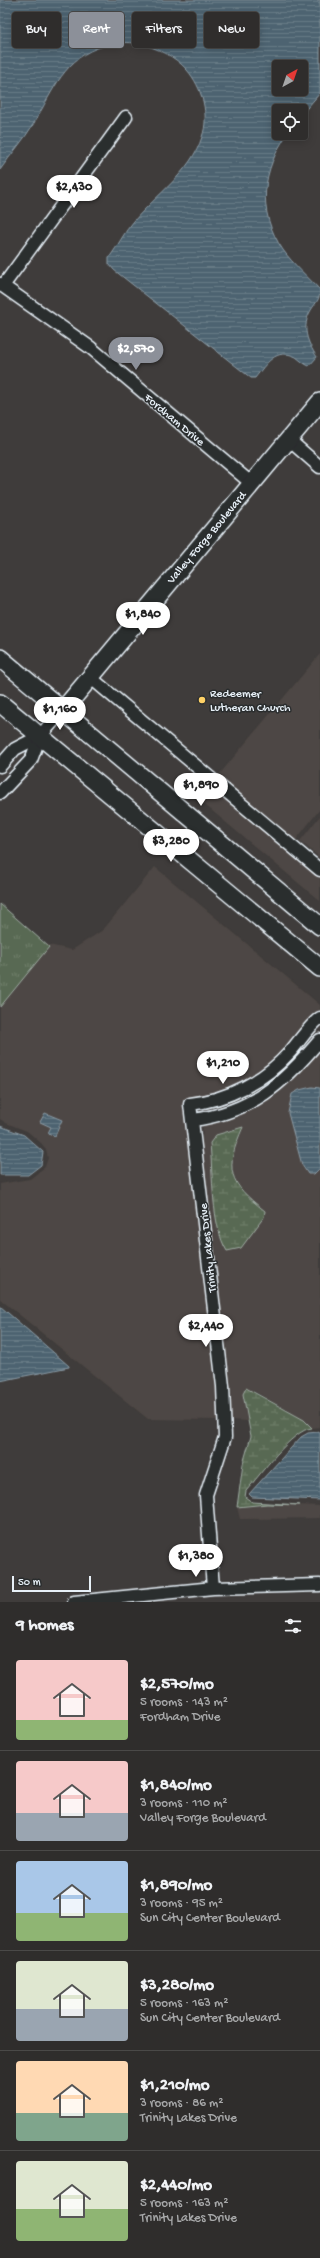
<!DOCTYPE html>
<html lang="en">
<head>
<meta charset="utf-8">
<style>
	body { margin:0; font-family:"Gochi Hand",sans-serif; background:#373534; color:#f1f3f6; height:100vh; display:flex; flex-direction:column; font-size:15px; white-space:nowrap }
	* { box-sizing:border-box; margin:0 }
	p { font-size:13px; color:#a7a8a9 }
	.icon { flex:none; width:22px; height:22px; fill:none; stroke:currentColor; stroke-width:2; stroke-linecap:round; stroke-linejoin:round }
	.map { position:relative; height:1602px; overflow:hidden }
	.details { display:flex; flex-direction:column; background:#2f2d2c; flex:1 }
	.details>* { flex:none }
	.top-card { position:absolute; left:12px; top:12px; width:296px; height:36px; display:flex; gap:8px }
	.needle { width:26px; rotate:40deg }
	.controls { position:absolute; left:272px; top:60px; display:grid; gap:8px }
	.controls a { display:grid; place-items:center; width:36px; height:36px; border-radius:4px; background:#2f2d2c; box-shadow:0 2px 10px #0003,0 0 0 1px #4a4948; font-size:20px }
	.scale { position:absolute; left:12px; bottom:10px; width:79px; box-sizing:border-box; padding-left:4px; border:2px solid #e8f1f8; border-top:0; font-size:11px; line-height:14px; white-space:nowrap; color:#e8f1f8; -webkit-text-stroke:3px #2a2d2e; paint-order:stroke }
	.price { position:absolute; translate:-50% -34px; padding:0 9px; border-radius:14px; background:#fff; color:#222; font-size:13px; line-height:26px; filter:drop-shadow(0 1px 2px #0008) }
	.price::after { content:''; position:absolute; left:50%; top:24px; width:12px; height:9px; margin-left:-6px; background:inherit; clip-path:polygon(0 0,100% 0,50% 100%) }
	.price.selected { background:#8c9099; color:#fff }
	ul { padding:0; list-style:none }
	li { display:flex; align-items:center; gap:12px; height:100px; padding:0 16px }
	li+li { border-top:1px solid #4a4948 }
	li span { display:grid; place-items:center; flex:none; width:112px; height:80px; border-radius:4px; color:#555 }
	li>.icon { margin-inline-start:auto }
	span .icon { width:48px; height:48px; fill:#fffc; stroke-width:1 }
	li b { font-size:17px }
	h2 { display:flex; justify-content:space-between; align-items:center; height:48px; padding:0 16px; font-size:17px }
	.chip { padding:0 14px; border-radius:4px; background:#2f2d2c; box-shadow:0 2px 10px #0003,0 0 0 1px #4a4948; font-size:14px; line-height:36px }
	.chip.selected { background:#8c9099; color:#fff }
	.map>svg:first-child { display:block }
	.built { fill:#4e4744; fill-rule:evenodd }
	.wetland { fill:url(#wetland-marsh); stroke:#a0ada5 }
	.park { fill:url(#park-tufts); stroke:#a0ada5 }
	.water { fill:url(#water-rules); stroke:#8b9ca7; fill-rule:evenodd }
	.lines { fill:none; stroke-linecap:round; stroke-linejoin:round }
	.street-casing { stroke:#e8f1f8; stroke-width:15 }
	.secondary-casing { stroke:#e8f1f8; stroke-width:20 }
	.street { stroke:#2a2d2e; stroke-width:12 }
	.secondary { stroke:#2a2d2e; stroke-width:17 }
	.poi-dot { fill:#ffd166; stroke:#2a2d2e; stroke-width:1.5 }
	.labels { text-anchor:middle; stroke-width:3; stroke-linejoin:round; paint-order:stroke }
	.street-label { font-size:12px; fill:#e8f1f8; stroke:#2a2d2e }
	.poi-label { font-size:12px; fill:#e8f1f8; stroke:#2a2d2e; text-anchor:start }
</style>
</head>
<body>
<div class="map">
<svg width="320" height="1602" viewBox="0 0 320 1602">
	<defs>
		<pattern id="wetland-marsh" width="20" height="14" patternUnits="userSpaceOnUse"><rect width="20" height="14" fill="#596952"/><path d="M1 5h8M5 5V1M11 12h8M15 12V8" fill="none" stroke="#717f6c"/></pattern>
		<pattern id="park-tufts" width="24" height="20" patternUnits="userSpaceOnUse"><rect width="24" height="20" fill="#596952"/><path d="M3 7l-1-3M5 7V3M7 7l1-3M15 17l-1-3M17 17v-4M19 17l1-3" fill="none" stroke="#717f6c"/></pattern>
		<pattern id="water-rules" width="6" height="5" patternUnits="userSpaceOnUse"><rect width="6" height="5" fill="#4d6471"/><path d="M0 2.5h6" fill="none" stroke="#677b86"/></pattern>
	</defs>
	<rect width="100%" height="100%" fill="#3f3c3b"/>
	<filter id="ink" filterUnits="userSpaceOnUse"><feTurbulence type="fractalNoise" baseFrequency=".025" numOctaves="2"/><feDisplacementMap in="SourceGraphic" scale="8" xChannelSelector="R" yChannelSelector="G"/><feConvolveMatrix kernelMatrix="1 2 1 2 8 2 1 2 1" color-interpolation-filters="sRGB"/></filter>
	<g filter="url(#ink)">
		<!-- built -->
		<path class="built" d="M 320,654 L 320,809 L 295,841 L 218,776 Z
			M 210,785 L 320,878 L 320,901 L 198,799 Z
			M 320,816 L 320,858 L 300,841 Z
			M 155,867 L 320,1005 L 320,1016 L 261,1081 L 197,1104 L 191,1149 L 217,1387 L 218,1420 L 148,1419 L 0,1299 L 0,1184 L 30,1179 L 45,1167 L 48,1158 L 46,1149 L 41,1143 L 27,1131 L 6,1123 L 0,1119 L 0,1007 L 48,948 L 44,944 L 72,950 L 103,930 Z
			M 320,1032 L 320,1088 L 299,1090 L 292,1094 L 314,1174 L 320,1168 L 320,1427 L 312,1428 L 304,1420 L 254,1391 L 243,1394 L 248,1421 L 230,1420 L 228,1385 L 202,1147 L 203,1114 L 267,1089 ZM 242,1128 L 233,1150 L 230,1162 L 235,1180 L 250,1199 L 265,1211 L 216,1210 L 216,1135 Z
			M 267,1504 L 320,1506 L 320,1518 L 240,1519 L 237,1507 Z"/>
		<!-- wetland -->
		<path class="wetland" d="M 243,1127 C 224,1170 228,1182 265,1211 L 264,1217 L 241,1248 L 227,1251 C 211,1226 213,1173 210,1143 L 216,1135 Z
			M 246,1388 L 304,1420 L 312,1428 C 293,1429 259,1476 246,1491 L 245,1497 L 252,1502 L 300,1505 L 267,1504 L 237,1507 L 243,1464 L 251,1436 L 243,1394 Z"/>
		<!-- park -->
		<path class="park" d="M 0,904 L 49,947 L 0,1007 Z"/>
		<!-- water -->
		<path class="water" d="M 0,0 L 320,0 L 320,93 L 301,115 L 301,111 L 279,111 L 279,133 L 288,133 C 262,170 256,211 283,250 C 293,264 308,277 320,290 C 320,300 316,302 311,310 C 301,327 307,342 317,357 L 309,366 C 304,364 300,360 296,357 C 276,347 266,364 255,378 L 251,378 L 114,270 L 109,264 L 109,258 C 118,246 124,232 134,221 C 157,194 191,172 202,137 C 210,115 202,87 187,70 C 175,56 157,48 140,44 C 127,41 116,43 104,46 C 65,56 53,91 34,123 C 24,140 11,154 0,170 ZM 279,67 L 301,67 L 301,89 L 279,89 Z
			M 312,1087 L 320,1088 L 320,1168 L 314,1174 L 308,1174 L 302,1165 L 288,1113 L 292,1094 L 299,1090 Z
			M 45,1113 L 62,1120 L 55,1136 L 48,1133 L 51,1127 L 40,1122 Z
			M 0,1126 L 24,1135 L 43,1152 L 41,1165 L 28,1175 L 0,1175 Z
			M 0,1306 L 69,1366 L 69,1367 L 0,1381 Z
			M 318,1432 L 320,1433 L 320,1500 L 252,1497 L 249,1494 L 301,1437 L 308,1433 Z"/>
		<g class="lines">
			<defs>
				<path id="street" d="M 0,284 L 91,348 L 251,483
					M 3,286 L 126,117
					M 288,439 L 320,467
					M 90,677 L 320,870
					M 0,766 L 15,749 L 40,736
					M 0,793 L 31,760 L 40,736 L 63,710
					M 192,1120 C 251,1113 284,1083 320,1040
					M 213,1588 L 206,1495 L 225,1437 L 223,1386 L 190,1104 C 228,1100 264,1081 289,1053 C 299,1042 308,1027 320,1018
					M 74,1602 L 213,1588 L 320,1585"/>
				<path id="secondary" d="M 0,658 L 320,926
					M 0,703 L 320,968
					M 63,710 L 320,402"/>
			</defs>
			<!-- street casing -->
			<use href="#street" class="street-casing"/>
			<!-- secondary casing -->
			<use href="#secondary" class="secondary-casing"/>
			<!-- street -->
			<use href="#street" class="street"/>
			<!-- secondary -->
			<use href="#secondary" class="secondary"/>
		</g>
	</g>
	<!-- markers -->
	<circle class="poi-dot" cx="202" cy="700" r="4"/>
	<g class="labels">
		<!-- street labels -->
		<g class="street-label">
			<text transform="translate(175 419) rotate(40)" y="4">Fordham Drive</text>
			<text transform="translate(206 537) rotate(-50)" y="4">Valley Forge Boulevard</text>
			<text transform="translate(207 1248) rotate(-96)" y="4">Trinity Lakes Drive</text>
		</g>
		<!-- poi labels -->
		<g class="poi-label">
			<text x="210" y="697">Redeemer<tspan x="210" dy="14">Lutheran Church</tspan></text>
		</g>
	</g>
</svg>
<div class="controls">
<a><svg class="needle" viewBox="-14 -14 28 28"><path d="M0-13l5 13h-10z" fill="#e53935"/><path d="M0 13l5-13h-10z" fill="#a7a8a9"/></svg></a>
<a><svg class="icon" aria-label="locate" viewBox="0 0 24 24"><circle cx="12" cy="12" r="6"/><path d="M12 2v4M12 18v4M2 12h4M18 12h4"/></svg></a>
</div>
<div class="scale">50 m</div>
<b class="price" style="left:74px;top:209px">$2,430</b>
<b class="price selected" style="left:136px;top:371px">$2,570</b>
<b class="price" style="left:143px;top:636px">$1,840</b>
<b class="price" style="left:60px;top:731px">$1,160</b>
<b class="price" style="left:201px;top:807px">$1,890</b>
<b class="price" style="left:171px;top:863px">$3,280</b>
<b class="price" style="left:223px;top:1085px">$1,210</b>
<b class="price" style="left:206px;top:1348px">$2,440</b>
<b class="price" style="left:196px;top:1578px">$1,380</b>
<div class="top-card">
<a class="chip">Buy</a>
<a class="chip selected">Rent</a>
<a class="chip">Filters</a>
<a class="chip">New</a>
</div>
</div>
<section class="details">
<h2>9 homes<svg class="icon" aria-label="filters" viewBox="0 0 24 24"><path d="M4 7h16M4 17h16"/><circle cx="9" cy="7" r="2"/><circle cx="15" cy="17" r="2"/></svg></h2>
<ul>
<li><span style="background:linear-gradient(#f6c9c9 75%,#8fb573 0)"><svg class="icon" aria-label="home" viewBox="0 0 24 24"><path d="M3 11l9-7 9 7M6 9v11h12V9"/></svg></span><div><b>$2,570/mo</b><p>5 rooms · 143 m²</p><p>Fordham Drive</p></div></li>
<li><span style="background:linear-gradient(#f6c9c9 65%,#9aa5b1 0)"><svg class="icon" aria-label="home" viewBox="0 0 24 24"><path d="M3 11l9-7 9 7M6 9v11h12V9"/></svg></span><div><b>$1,840/mo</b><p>3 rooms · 110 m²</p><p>Valley Forge Boulevard</p></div></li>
<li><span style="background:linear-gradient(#a9c7e8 65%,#8fb573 0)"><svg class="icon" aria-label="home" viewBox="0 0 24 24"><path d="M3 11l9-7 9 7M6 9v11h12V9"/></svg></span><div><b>$1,890/mo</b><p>3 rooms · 95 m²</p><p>Sun City Center Boulevard</p></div></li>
<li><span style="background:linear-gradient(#dfe7d0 60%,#9aa5b1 0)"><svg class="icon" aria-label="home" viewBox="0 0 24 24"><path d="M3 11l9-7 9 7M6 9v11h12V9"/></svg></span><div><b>$3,280/mo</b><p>5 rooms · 163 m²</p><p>Sun City Center Boulevard</p></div></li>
<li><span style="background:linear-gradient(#ffd9b3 65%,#7fa58c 0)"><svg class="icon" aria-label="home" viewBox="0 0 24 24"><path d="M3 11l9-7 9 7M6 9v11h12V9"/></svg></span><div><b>$1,210/mo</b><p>3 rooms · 86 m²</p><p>Trinity Lakes Drive</p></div></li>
<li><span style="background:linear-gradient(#dfe7d0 60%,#8fb573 0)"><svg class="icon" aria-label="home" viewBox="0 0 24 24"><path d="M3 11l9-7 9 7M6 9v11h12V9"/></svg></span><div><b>$2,440/mo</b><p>5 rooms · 163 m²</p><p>Trinity Lakes Drive</p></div></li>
</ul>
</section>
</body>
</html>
